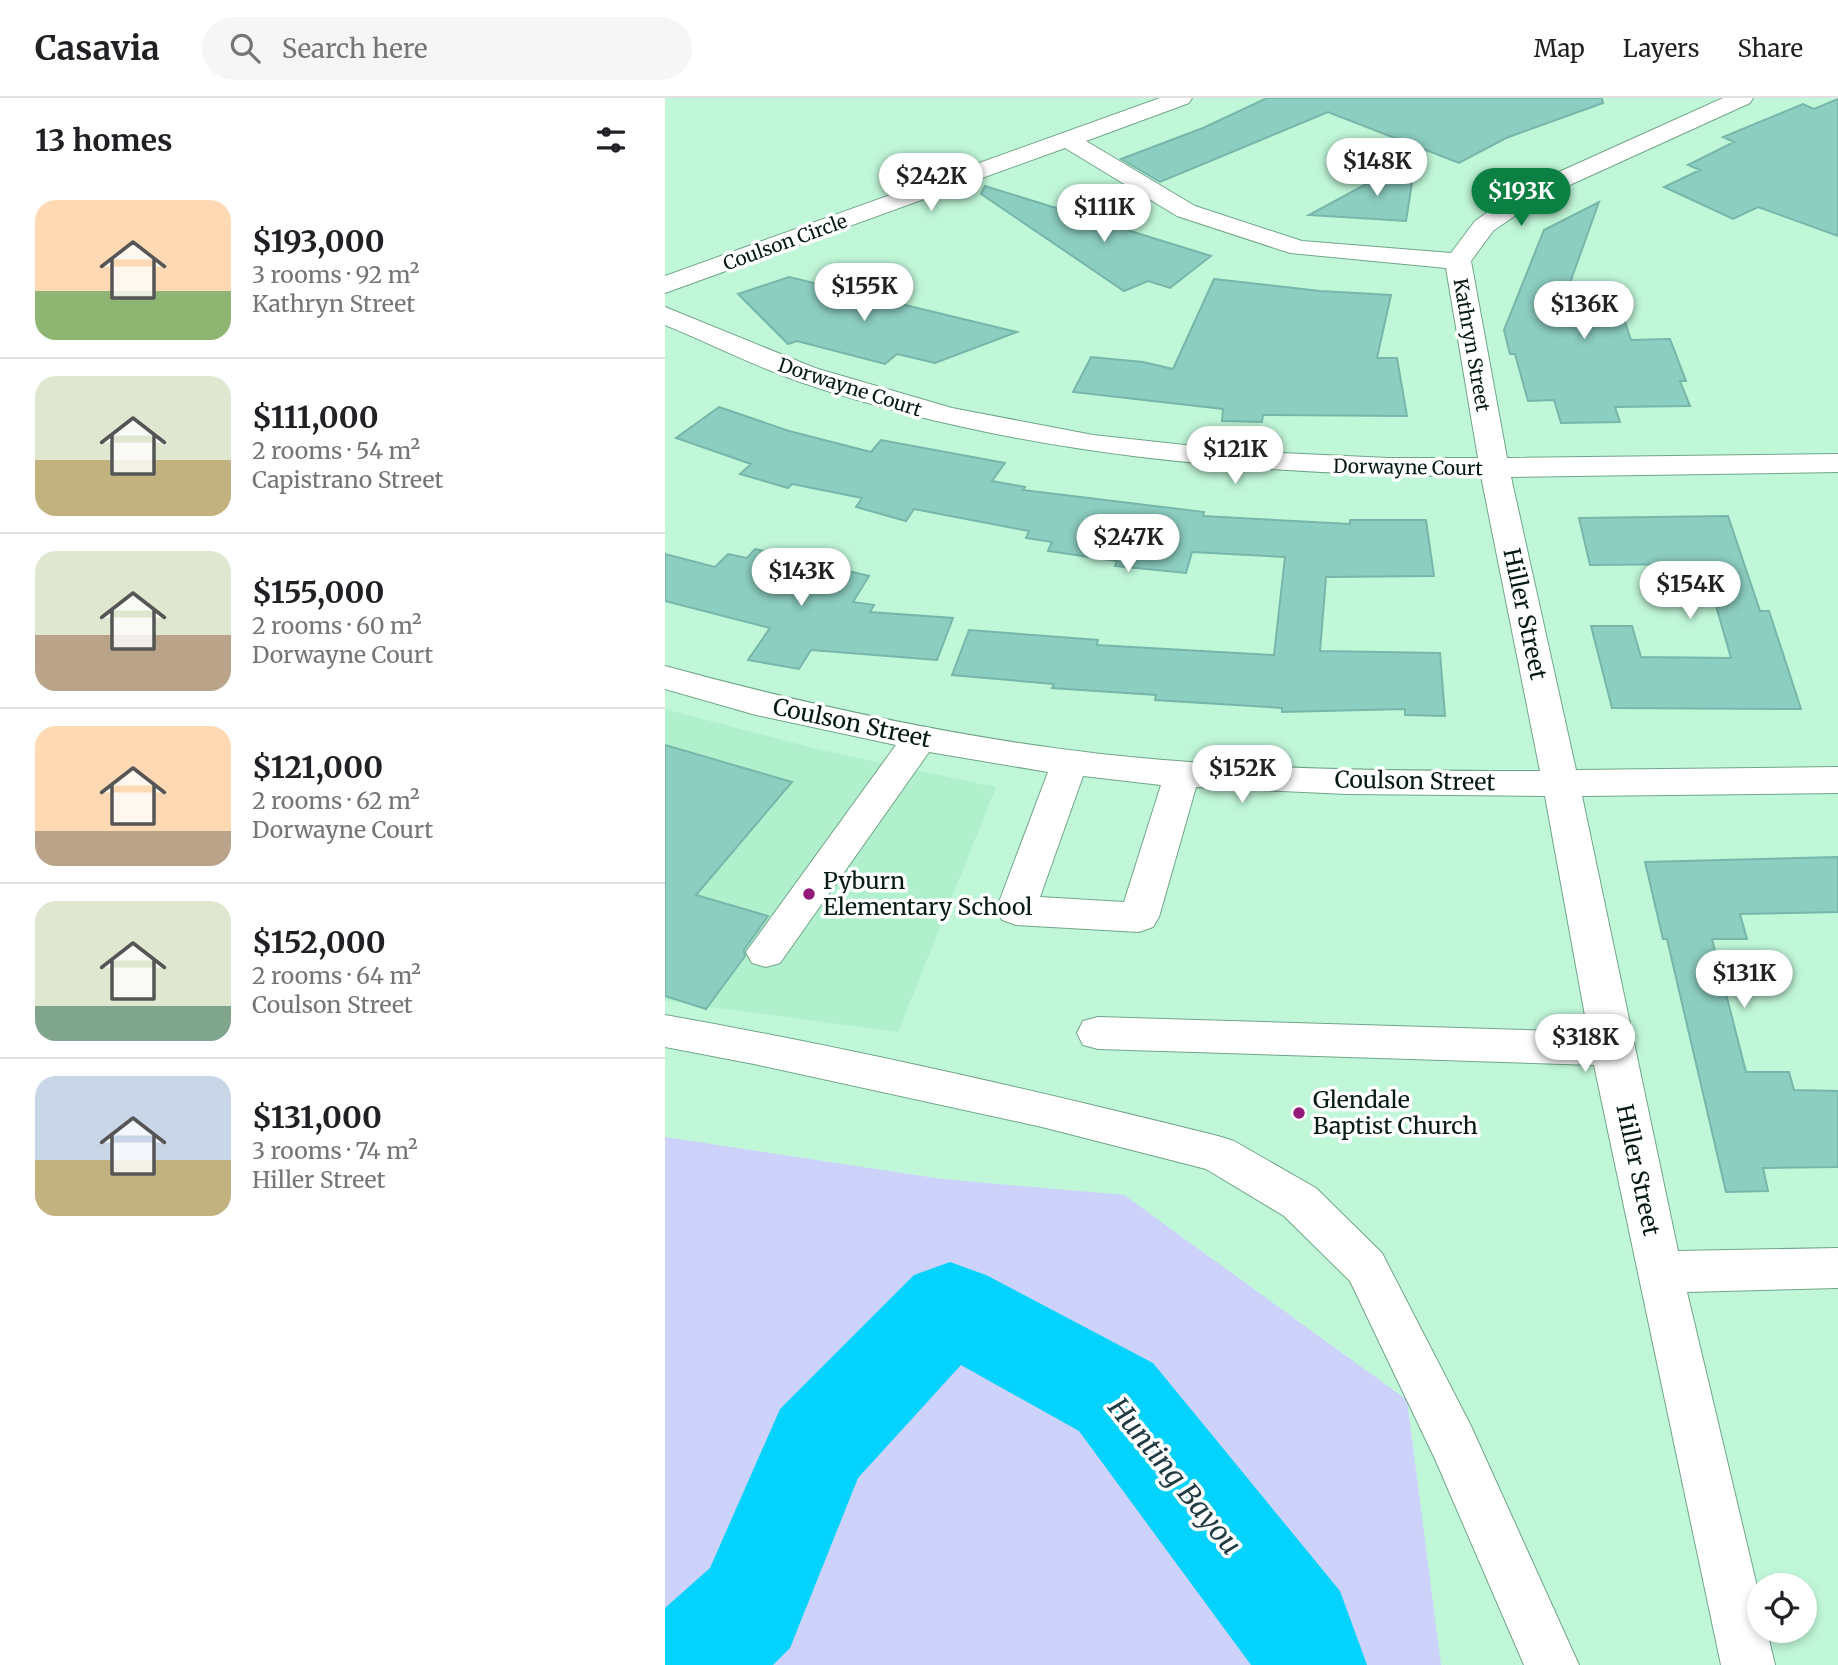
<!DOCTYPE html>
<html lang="en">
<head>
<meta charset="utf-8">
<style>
	body { margin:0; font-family:Merriweather,serif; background:#f6f6f6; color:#202124; height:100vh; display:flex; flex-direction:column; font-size:26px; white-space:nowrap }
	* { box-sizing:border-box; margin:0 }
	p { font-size:23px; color:#757577 }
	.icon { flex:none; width:38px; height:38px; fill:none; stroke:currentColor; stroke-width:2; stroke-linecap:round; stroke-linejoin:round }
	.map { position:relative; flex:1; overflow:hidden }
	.side { display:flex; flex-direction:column; background:#fff; width:665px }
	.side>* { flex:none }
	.buttons { position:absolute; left:1082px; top:1475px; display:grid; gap:14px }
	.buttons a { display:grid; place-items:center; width:70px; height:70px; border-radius:50%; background:#fff; box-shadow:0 4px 10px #0003; font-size:35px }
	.price { position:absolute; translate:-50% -60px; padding:0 16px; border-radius:24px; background:#fff; color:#222; font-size:23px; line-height:46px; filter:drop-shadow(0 2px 4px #0008) }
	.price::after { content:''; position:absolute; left:50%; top:42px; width:21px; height:16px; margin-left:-10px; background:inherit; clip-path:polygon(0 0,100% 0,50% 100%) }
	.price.active { background:#0b8043; color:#fff }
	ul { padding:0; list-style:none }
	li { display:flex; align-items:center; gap:21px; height:175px; padding:0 35px }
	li+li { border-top:2px solid #e0e0e0 }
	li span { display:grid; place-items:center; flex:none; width:196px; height:140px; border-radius:21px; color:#555 }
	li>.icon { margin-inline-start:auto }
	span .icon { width:84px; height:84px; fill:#fffc; stroke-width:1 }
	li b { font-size:30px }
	h2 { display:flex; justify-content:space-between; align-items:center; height:84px; padding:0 35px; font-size:30px }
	header { display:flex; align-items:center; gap:42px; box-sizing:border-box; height:98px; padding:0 35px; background:#fff; border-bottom:2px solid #e0e0e0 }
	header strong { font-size:33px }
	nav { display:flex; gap:38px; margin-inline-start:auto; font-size:24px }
	.search { width:490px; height:63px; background:#f6f6f6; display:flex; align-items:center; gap:18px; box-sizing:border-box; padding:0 24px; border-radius:38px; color:#757577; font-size:26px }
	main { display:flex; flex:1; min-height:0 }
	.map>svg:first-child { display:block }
	.built { fill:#b1f0cd }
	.green { fill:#cdd2fb }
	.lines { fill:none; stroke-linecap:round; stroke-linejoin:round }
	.river { fill:#03d3fe; fill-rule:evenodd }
	.building { fill:#8ccec0; stroke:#76b7aa; stroke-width:2 }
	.minor-casing { stroke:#71a589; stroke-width:2 }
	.minor { fill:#fff; fill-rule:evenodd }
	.poi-dot { fill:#941b77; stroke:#fff; stroke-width:2.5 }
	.labels { text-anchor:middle; stroke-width:7; stroke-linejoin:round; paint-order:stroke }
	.far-street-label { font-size:19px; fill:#051a10; stroke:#fff }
	.street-label { font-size:23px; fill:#051a10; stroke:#fff }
	.poi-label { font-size:23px; fill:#051a10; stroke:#fff; text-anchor:start }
	.near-water-label { font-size:28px; font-style:italic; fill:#213b43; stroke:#fff }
</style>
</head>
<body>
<header>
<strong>Casavia</strong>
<div class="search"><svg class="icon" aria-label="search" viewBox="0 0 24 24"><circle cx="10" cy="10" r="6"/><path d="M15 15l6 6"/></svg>Search here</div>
<nav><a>Map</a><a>Layers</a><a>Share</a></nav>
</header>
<main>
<section class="side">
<h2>13 homes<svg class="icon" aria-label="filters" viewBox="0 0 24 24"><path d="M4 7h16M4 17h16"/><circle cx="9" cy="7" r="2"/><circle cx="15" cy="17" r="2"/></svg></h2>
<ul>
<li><span style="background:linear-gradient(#ffd9b3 65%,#8fb573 0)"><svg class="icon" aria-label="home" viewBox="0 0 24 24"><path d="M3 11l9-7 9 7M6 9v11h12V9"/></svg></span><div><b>$193,000</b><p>3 rooms · 92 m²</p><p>Kathryn Street</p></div></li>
<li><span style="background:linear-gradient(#dfe7d0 60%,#c2b280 0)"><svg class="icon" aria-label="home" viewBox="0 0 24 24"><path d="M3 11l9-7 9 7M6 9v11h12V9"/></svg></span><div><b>$111,000</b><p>2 rooms · 54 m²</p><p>Capistrano Street</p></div></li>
<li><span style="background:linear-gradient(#dfe7d0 60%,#b9a48a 0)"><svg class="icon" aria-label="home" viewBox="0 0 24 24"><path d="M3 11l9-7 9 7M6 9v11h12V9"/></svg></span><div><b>$155,000</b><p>2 rooms · 60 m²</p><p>Dorwayne Court</p></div></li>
<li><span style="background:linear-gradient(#ffd9b3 75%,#b9a48a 0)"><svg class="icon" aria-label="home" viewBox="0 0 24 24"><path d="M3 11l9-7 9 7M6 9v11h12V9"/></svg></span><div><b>$121,000</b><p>2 rooms · 62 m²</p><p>Dorwayne Court</p></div></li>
<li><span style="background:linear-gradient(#dfe7d0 75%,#7fa58c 0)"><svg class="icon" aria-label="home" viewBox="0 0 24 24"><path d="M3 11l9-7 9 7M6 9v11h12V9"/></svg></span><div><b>$152,000</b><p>2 rooms · 64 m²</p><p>Coulson Street</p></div></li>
<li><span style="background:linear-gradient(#c9d6e8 60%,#c2b280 0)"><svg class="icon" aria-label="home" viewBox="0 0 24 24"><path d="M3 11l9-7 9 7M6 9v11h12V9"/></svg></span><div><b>$131,000</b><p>3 rooms · 74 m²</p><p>Hiller Street</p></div></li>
</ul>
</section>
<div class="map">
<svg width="1173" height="1567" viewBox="0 0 1173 1567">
	<rect width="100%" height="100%" fill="#c1f7d9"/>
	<!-- built -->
	<path class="built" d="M 0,611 L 156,652 L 331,689 L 233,934 L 0,903 Z"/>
	<!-- green -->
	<path class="green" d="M 0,1039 L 277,1081 L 459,1097 L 742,1302 L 776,1567 L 0,1567 Z"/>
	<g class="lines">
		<!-- river -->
		<path class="river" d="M 285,1164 L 321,1177 L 488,1265 L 675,1493 L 702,1567 L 586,1567 L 414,1333 L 296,1267 L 193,1380 L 125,1550 L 108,1567 L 0,1567 L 0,1510 L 45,1470 L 115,1311 L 249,1177 Z"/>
	</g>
	<!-- building -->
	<path class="building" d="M 602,0 L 937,0 L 938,5 L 841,40 L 794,65 L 663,14 L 495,84 L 456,61 L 538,30 Z
		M 1173,1 L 1173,138 L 1093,109 L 1068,121 L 999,89 L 1035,72 L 1023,67 L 1069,44 L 1058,39 L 1138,6 L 1149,11 Z
		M 751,59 L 741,123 L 644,117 Z
		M 320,88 L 546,158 L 505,190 L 483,183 L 459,193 L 316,96 Z
		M 934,104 L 896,210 L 955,209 L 966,242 L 1005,241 L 1021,283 L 1015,283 L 1025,308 L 950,309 L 955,324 L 896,325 L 889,302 L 863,303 L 850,256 L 845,256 L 839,232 L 879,132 Z
		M 124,179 L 352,234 L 270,265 L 232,256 L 220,266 L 132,243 L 123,246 L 73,196 Z
		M 549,181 L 655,193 L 726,197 L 712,260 L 732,260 L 742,318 L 598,317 L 597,324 L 557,323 L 558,311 L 408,294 L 426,259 L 478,264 L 508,271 Z
		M 54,309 L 124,333 L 206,354 L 216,342 L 340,365 L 327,383 L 360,389 L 358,392 L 539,414 L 538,418 L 685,426 L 685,422 L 761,422 L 769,478 L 661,479 L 655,553 L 775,555 L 780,618 L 740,617 L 740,611 L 617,614 L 617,610 L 490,602 L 491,597 L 387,590 L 389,586 L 287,577 L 304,532 L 433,542 L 432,547 L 609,557 L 620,459 L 527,454 L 521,475 L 450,468 L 452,463 L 383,453 L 387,444 L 361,440 L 364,433 L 249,411 L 241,423 L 191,409 L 197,400 L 127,386 L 123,390 L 75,376 L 86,366 L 11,340 Z
		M 1063,418 L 1095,513 L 1104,513 L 1136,611 L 947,610 L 926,528 L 967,528 L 976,559 L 1066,560 L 1039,466 L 925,467 L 914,420 Z
		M 90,451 L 204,478 L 188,504 L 209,507 L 205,514 L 288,520 L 272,562 L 146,552 L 134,571 L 83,562 L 105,530 L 0,503 L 0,456 L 50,469 L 63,456 L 82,460 Z
		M 0,647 L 127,684 L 31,797 L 103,818 L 79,852 L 80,858 L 41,911 L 0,898 Z
		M 1173,759 L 1173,814 L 1075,816 L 1082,841 L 1047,841 L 1081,974 L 1124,974 L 1129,992 L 1173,993 L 1173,1069 L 1098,1070 L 1103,1093 L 1061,1094 L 1002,841 L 998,841 L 980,764 Z"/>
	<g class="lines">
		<defs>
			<path id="minor" d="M 495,0 L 527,0 L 524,5 L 421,43 L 530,108 L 637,143 L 786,155 L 810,123 L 856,91 L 1058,0 L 1088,0 L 1085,5 L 874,101 L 828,133 L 806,163 L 842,360 L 1173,356 L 1173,374 L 846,379 L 911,672 L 1173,669 L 1173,695 L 917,698 L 1013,1153 L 1173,1150 L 1173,1190 L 1022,1194 L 1094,1497 L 1094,1533 L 1102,1533 L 1110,1567 L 1056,1567 L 929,967 L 433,951 L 418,947 L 412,935 L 418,923 L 433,919 L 923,934 L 880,698 L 682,696 L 531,689 L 494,819 L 488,829 L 474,834 L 351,827 L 337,822 L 331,812 L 383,674 L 264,654 L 115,865 L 101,869 L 87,865 L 81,854 L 231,647 L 91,617 L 0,591 L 0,568 C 143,607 288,639 436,656 C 581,672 729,673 875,673 L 816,378 C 584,377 353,358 132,283 C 87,267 44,245 0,227 L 0,209 L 150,270 L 287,310 L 428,337 L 575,353 L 724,360 L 813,360 L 781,170 L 625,155 L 512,118 L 400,50 L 0,195 L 0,178 ZM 418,678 L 496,687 L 459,804 L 375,799 Z
				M 0,917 C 186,950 370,992 553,1038 L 569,1043 L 651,1090 L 717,1155 L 806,1328 L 914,1567 L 859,1567 L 770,1361 L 685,1183 L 619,1118 L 541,1071 L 377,1029 L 89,966 L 0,949 Z"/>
		</defs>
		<!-- minor casing -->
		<use href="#minor" class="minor-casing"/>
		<!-- minor -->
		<use href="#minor" class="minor"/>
	</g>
	<!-- markers -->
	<g class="poi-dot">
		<circle cx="144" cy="796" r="7"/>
		<circle cx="634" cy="1015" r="7"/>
	</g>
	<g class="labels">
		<!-- far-street labels -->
		<g class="far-street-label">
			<text transform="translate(120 144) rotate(-20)" y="7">Coulson Circle</text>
			<text transform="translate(807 247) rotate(80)" y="7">Kathryn Street</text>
			<text transform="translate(185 289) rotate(18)" y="7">Dorwayne Court</text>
			<text transform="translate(743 369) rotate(1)" y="7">Dorwayne Court</text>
		</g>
		<!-- street labels -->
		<g class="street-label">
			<text transform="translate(860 516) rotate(78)" y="8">Hiller Street</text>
			<text transform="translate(187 625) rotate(12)" y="8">Coulson Street</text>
			<text transform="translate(750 683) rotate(1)" y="8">Coulson Street</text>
			<text transform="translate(973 1072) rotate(78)" y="8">Hiller Street</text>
		</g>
		<!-- poi labels -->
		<g class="poi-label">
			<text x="158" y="791">Pyburn<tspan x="158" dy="26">Elementary School</tspan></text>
			<text x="648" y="1010">Glendale<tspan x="648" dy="26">Baptist Church</tspan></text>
		</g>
		<!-- near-water labels -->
		<g class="near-water-label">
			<text transform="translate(510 1378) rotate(51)" y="10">Hunting Bayou</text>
		</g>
	</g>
</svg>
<div class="buttons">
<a><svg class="icon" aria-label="locate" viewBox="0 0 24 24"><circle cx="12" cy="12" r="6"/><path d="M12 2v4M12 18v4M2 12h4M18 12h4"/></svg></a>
</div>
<b class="price" style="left:712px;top:100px">$148K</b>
<b class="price" style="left:266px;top:115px">$242K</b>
<b class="price active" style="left:856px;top:130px">$193K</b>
<b class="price" style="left:439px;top:146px">$111K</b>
<b class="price" style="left:199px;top:225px">$155K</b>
<b class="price" style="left:919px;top:243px">$136K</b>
<b class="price" style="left:570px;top:388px">$121K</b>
<b class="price" style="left:463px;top:476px">$247K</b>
<b class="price" style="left:136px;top:510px">$143K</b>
<b class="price" style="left:1025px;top:523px">$154K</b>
<b class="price" style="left:577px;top:707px">$152K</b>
<b class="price" style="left:1079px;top:912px">$131K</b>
<b class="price" style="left:920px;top:976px">$318K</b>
</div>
</main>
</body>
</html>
